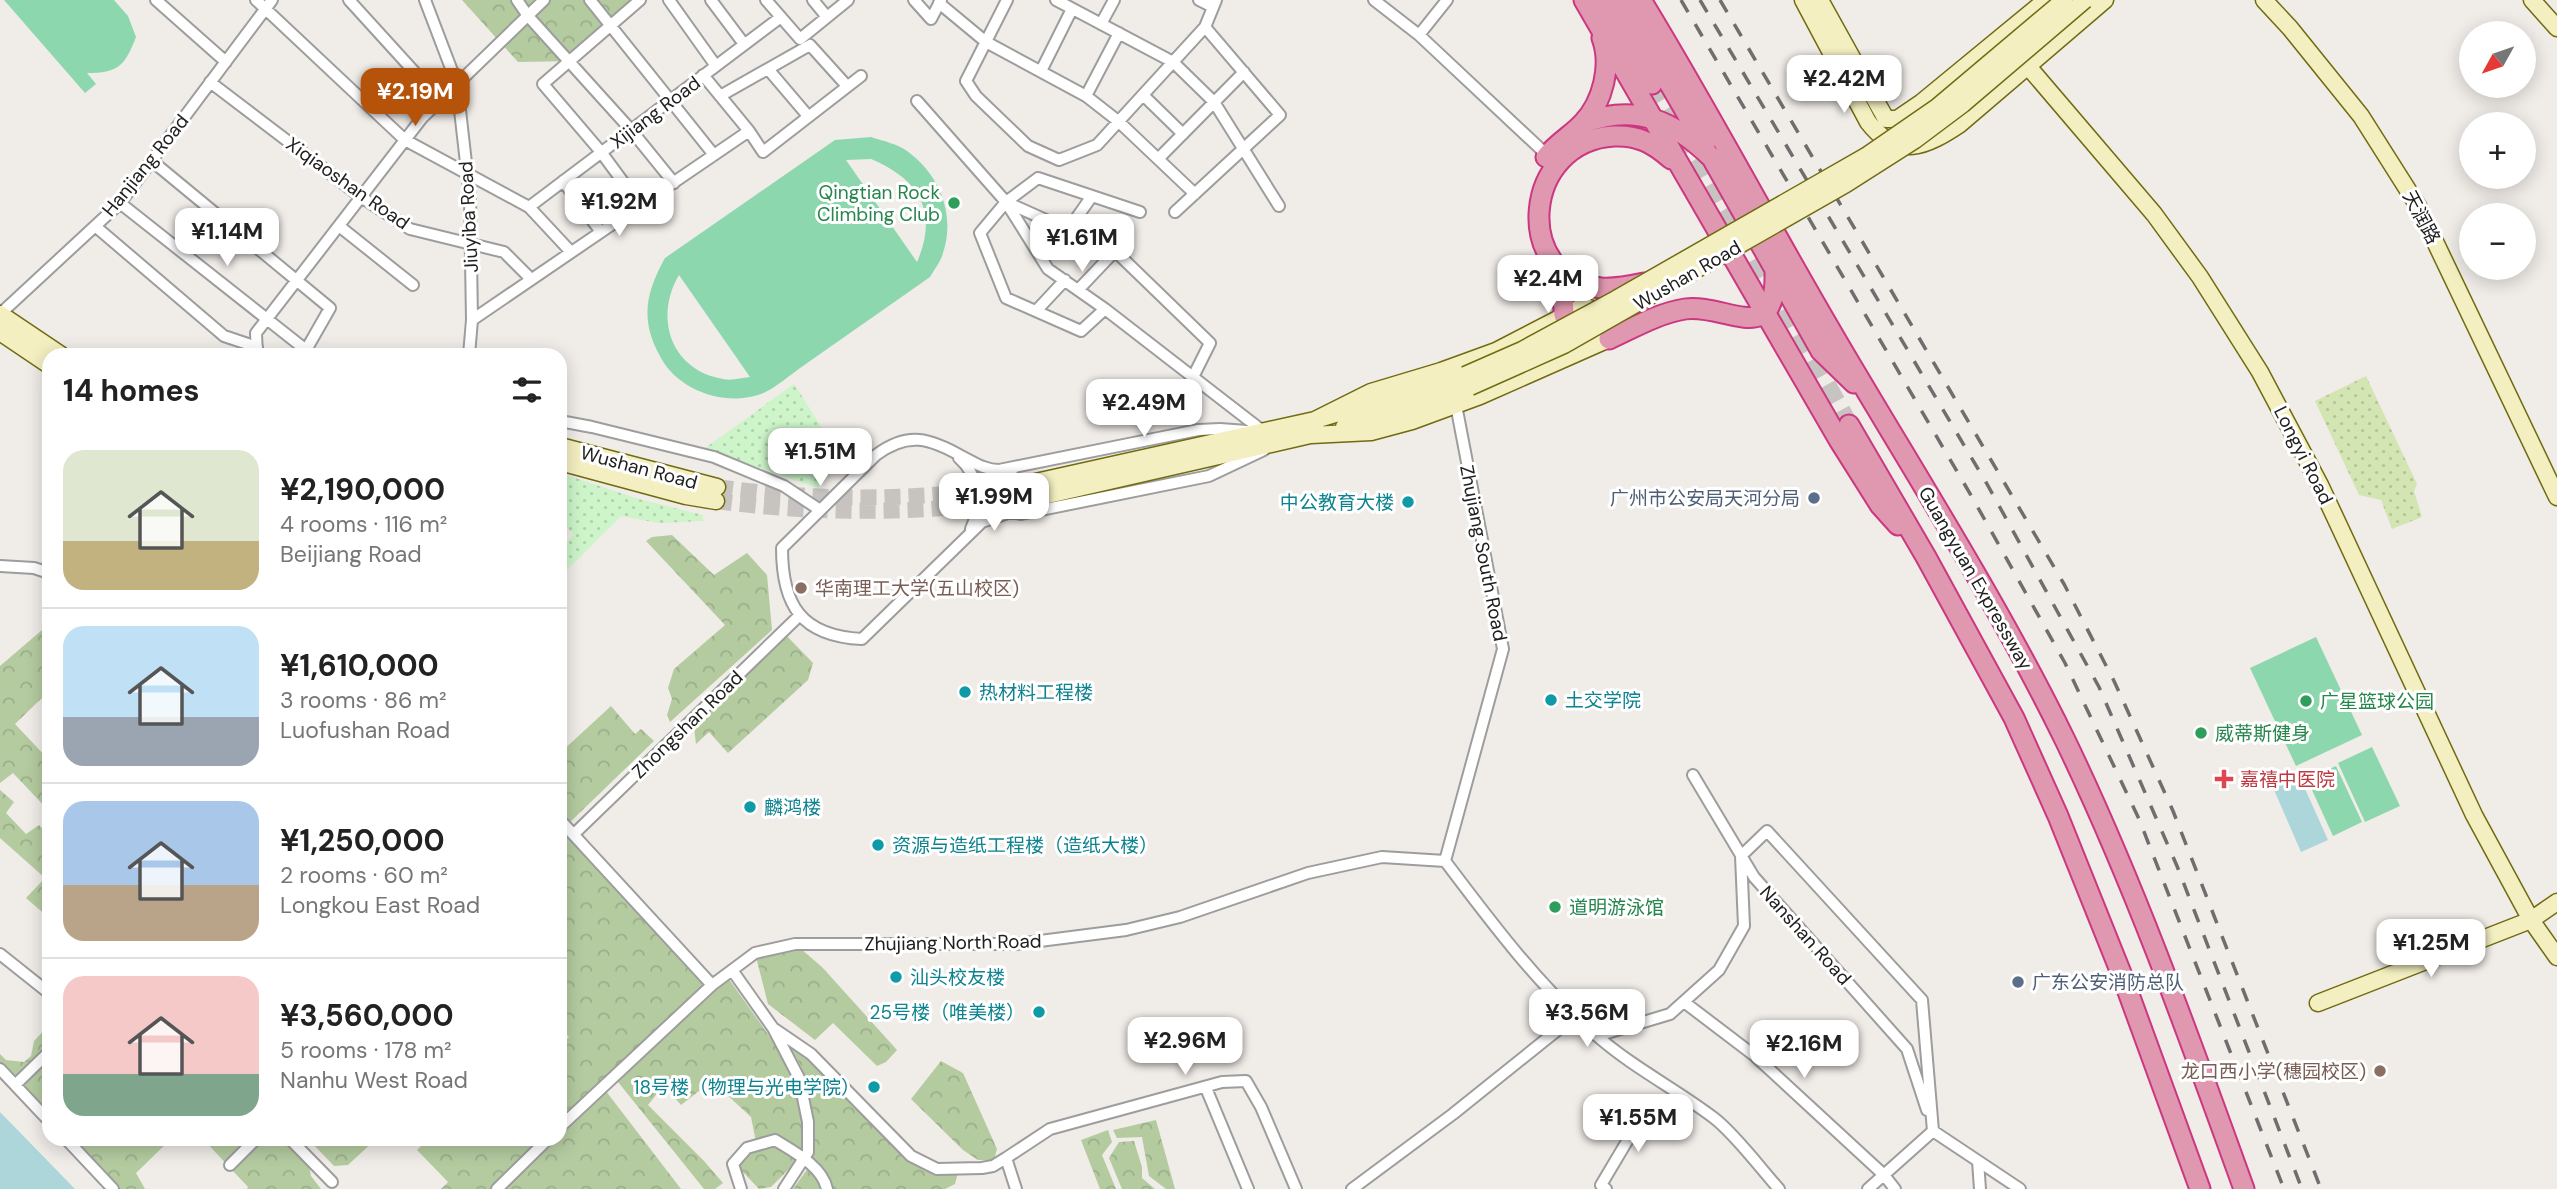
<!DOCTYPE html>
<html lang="en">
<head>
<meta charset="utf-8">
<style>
	body { margin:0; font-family:"DM Sans","Noto Sans SC",sans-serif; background:#f2f2f2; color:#222; height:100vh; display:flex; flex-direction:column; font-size:26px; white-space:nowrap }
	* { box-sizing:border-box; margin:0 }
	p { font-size:23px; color:#767676 }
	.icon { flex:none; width:38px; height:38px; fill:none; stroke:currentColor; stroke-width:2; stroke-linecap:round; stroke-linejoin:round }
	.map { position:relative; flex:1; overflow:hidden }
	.drawer { position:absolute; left:42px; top:348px; width:525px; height:798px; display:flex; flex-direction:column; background:#fff; border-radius:21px; box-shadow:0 4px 18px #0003 }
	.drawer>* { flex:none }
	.needle { width:46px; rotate:230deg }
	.buttons { position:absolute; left:2459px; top:21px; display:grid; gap:14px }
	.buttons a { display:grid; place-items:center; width:77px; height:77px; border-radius:50%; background:#fff; box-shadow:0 4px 18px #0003; font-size:35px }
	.price { position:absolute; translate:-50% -60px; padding:0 16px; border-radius:14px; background:#fff; color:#222; font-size:23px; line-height:46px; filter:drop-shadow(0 2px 4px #0008) }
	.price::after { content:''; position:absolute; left:50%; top:42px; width:21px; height:16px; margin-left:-10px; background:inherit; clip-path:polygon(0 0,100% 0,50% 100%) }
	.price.current { background:#b45309; color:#fff }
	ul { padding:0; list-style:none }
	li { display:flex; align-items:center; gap:21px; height:175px; padding:0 21px }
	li+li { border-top:2px solid #e0e0e0 }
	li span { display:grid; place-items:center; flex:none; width:196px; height:140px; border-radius:21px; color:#555 }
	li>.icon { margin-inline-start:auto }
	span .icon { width:84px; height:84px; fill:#fffc; stroke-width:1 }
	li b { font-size:30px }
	h2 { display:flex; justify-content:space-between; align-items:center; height:84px; padding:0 21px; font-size:30px }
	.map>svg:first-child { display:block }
	.grass { fill:url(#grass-dots) }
	.forest { fill:url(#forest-crowns) }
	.park { fill:url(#park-dots) }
	.pitch { fill:#8dd7af; fill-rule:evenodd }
	.water { fill:#acd6d9 }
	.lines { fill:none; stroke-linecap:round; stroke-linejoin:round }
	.secondary-tunnel { stroke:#c6c3c0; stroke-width:16; stroke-dasharray:16 8; stroke-linecap:butt }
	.highway-tunnel { stroke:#c6c3c0; stroke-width:19; stroke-dasharray:19 10; stroke-linecap:butt }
	.street-casing { stroke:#9d9d9d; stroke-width:14 }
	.secondary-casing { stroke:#706b0f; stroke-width:19 }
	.highway-casing { stroke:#cc3781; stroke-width:23 }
	.street { stroke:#fff; stroke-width:10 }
	.secondary { stroke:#f4efc1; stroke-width:16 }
	.highway { stroke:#e097b0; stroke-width:19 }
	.rail { stroke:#6e6e6e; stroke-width:3.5; stroke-dasharray:14 14; stroke-linecap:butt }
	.secondary-bridge-casing { stroke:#706b0f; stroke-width:19; stroke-linecap:butt }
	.secondary-bridge { stroke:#f4efc1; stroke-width:16 }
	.leisure-dot { fill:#2e9e5b; stroke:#fff; stroke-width:2.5 }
	.service-dot { fill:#5c6f8a; stroke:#fff; stroke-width:2.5 }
	.culture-dot { fill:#0f9aa8; stroke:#fff; stroke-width:2.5 }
	.education-dot { fill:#8d6e63; stroke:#fff; stroke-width:2.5 }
	.health-dot { fill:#e0444e; stroke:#fff; stroke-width:2.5 }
	.labels { text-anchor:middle; stroke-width:6; stroke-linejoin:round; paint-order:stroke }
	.street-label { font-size:19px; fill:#202020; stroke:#fff }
	.leisure-label { font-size:19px; fill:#27864d; stroke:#fff; text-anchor:start }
	.service-label { font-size:19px; fill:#4e5e75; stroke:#fff; text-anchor:end }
	.culture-label { font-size:19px; fill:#0d838f; stroke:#fff; text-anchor:start }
	.education-label { font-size:19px; fill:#785e54; stroke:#fff; text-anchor:start }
	.health-label { font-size:19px; fill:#be3a42; stroke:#fff; text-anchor:start }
</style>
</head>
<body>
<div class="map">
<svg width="2557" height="1189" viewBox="0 0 2557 1189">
	<defs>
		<pattern id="grass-dots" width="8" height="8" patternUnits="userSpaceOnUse" patternTransform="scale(1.75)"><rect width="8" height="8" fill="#d3e5b2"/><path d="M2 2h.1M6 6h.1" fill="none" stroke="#b5c499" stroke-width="1.8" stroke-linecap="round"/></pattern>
		<pattern id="forest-crowns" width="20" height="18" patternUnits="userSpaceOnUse" patternTransform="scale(1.75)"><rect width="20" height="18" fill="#b4cba0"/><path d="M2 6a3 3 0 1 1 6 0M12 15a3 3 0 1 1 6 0" fill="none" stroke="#9aae8a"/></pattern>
		<pattern id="park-dots" width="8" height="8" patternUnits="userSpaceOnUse" patternTransform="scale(1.75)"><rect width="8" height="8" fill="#cdf5c9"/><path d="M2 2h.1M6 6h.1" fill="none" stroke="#b0d2ac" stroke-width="1.8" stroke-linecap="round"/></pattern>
	</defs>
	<rect width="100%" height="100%" fill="#f0ece8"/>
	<!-- grass -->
	<path class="grass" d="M 2366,376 L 2417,484 L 2414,491 L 2422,517 L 2392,529 L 2381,500 L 2359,495 L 2315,401 Z"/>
	<!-- forest -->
	<path class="forest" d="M 462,0 L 643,0 L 573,61 L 518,62 Z
		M 672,535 L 714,575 L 747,553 L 767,575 L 772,630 L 670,722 L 667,715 L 672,699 L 668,688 L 674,669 L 725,625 L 646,541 L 652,537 Z
		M 49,624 L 49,691 L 15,724 L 49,760 L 49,811 L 13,773 L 0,783 L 0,666 Z
		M 782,631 L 813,663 L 808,680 L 728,753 L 709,732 L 696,744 L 693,719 Z
		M 611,706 L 635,734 L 641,729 L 654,741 L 566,826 L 560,820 L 560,753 Z
		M 0,790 L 14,802 L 6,813 L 26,834 L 39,825 L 49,836 L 49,918 L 26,898 L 45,878 L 0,838 Z
		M 560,827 L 712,985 L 726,975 L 787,1061 L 800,1102 L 803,1131 L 800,1158 L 771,1187 L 759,1189 L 742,1171 L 739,1161 L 756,1142 L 751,1117 L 712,1081 L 681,1105 L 664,1085 L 648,1105 L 704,1161 L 723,1183 L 715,1189 L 704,1189 L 614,1077 L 602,1086 L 681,1189 L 441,1189 L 448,1182 L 417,1150 L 428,1139 L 437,1139 L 447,1143 L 452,1139 L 560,1139 L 560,1045 L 569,1037 L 560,1028 Z
		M 795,944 L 822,967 L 897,1050 L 886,1062 L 877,1066 L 833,1023 L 815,1040 L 768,1004 L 755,953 Z
		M 49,1025 L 49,1121 L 0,1069 L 0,1054 L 6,1060 L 24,1062 L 31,1056 L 34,1041 Z
		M 787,1041 L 831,1077 L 914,1164 L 958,1173 L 955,1184 L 945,1189 L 793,1189 L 811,1164 L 814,1140 L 810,1098 L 801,1066 Z
		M 941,1061 L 963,1073 L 997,1149 L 994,1160 L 978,1160 L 963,1150 L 911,1099 Z
		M 1156,1120 L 1175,1189 L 1166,1189 L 1149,1176 L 1142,1137 L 1117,1138 L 1113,1130 Z
		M 1108,1130 L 1112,1142 L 1102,1155 L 1116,1189 L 1100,1189 L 1081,1140 Z
		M 66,1139 L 171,1139 L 136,1173 L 145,1189 L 113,1189 Z
		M 203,1139 L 285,1139 L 309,1164 L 311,1176 L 321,1189 L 247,1189 L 248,1187 Z
		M 308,1139 L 376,1139 L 348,1165 L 334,1166 Z
		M 1134,1141 L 1142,1167 L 1142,1178 L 1155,1189 L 1122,1189 L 1109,1158 L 1119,1142 Z"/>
	<!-- park -->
	<path class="park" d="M 794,384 L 836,450 L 839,464 L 818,488 L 704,449 Z
		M 560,473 L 639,499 L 703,515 L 703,521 L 658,523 L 621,516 L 560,577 L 560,548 L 574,535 L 560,521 Z"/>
	<!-- pitch -->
	<path class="pitch" d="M 4,0 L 114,0 L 128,16 L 136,37 C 125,66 118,73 87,73 L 96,84 L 85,93 Z
		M 871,137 C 883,141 898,144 907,151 C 939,174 956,214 943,253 C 941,261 934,270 930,277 C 888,307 845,336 803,366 C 791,374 771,392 758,395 C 724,406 678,390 661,358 C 640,321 645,294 665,258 L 835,140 ZM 871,159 C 919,179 939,212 917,262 L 846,160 ZM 679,275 L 750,377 C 741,378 731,381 723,379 C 670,370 654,317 679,275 Z
		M 2316,637 L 2362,735 L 2296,766 L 2250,668 Z
		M 2372,747 L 2400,806 L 2365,822 L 2338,763 Z
		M 2336,766 L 2362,822 L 2333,836 L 2307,779 Z"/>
	<!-- water -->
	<path class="water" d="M 2297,771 L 2328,840 L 2301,852 L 2271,783 Z
		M 0,1112 L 75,1189 L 0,1189 Z"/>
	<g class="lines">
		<!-- secondary-tunnel -->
		<path class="secondary-tunnel" d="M 717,487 C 821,502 928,501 1031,483
			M 716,501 C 822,515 929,514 1035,498"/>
		<!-- highway-tunnel -->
		<path class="highway-tunnel" d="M 1652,84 L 1759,263 L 1849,425"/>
		<defs>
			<path id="street" d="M 156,0 L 226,62
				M 256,0 L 405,140 L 529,207 L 571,252
				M 349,0 L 440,100
				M 425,0 L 457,84 L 470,198 L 472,320 L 469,355
				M 517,0 L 528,16 L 631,130 L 674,183
				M 590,0 L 714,155
				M 640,0 L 543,84 L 601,152 L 640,205
				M 669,0 L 716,66
				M 711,0 L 744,44
				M 766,0 L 800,39 L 848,0
				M 813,0 L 827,17
				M 914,0 L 931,19 L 941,0
				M 1007,0 L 966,81 L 976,96 L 1028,146 L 1059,160 L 1097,145 L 1205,27 L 1216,0
				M 1056,0 L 1173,62 L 1214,102 L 1279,206
				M 1199,0 L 1213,7
				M 1374,0 L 1419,35 L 1547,155
				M 939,3 L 986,42 L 1086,96 L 1118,121 L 1195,194
				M 1101,24 L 1114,0
				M 1419,35 L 1447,0
				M 768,69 L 808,116
				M 1041,71 L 1072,9
				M 703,75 L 749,131 L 763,152 L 861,76
				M 210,82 L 361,197 L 410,229 L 504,252 L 531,279
				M 1143,95 L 1183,134
				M 720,96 L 810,45 L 847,86
				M 1086,96 L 1119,33
				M 917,101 L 1006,202 L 1048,269 L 1105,309 L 1264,432
				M 1158,159 L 1244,72
				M 563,181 L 601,232
				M 120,203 L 306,350 L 330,308 L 152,161
				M 1008,203 L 1115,251 L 1210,343 L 1193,377
				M 529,207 L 781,17
				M 1175,212 L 1280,115 L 1205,27
				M 95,226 L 224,336 L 257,347
				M 339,226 L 413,285
				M 1068,230 L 1092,196
				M 1078,290 L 1115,251
				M 1105,309 L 1081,331 L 1006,298 L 980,233 L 1006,202 L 1038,178 L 1140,212
				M 1036,311 L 1065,280
				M 0,314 L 120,203 L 272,0
				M 472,320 L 749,131
				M 257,355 L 256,333 L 422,118 L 544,0
				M 560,421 L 592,427 L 714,457 L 784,486 L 820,510
				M 959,458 C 979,475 982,506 971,529
				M 1013,469 L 1002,479 L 1002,496 L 1011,512 L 1021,514 L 1209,476 L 1264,450
				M 1011,512 L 982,522 L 862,639 C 801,636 782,605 782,548 L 876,455 C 908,431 930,438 963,457 C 975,463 985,470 999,470 L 1198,430 L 1220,429 L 1247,431
				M 0,566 L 34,568 L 49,573
				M 1693,775 L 1754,877 L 1907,1049 L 1927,1110
				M 560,820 L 712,985
				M 574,834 L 800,615
				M 1445,861 C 1491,922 1538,985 1596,1035 C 1632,1067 1676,1089 1714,1118 C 1735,1134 1761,1169 1779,1189
				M 1445,861 L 1503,649 L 1456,405
				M 0,954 L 49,993
				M 732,970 L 773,1028 L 799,1078 L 808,1122 L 808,1152 L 784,1189
				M 1684,1002 L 1755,1056 L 1884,1175 L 1895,1189
				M 773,1028 L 811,1054 L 911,1156 L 937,1169 L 982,1168 L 993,1166 L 1006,1158 L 1016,1189
				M 1597,1036 L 1670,1014 L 1719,970 L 1744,926 L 1741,856 L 1767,831 L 1922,1000 L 1933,1131
				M 0,1069 L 49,1121
				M 15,1085 L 49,1052
				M 1206,1088 L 1248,1189
				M 560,1127 L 712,985 L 755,953 L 795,944 L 1016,944 L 1126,930 L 1180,917 L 1308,873 L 1382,857 L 1445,861
				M 1933,1131 L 2020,1189
				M 66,1139 L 113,1189
				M 290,1139 L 332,1182
				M 1006,1158 L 1050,1129 L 1222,1082 L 1246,1081 L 1261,1107 L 1296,1189
				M 1978,1161 L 1980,1189
				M 230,1165 L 256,1139
				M 497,1189 L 548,1139
				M 741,1189 L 733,1164 L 747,1148 L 775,1140 C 794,1152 822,1166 827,1189
				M 1352,1189 L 1453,1114 L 1575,1016
				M 1606,1189 L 1601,1185 L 1642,1116
				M 1868,1189 L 1933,1131"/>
			<path id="secondary" d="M 1803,0 L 1868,122 C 1898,161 1927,146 1960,124 L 2105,0
				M 1820,0 L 1886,119 L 1897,119 L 1922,102 L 2046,0
				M 2264,0 L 2290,28 L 2361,116 L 2418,206 L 2557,497
				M 2532,0 L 2557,28
				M 2003,37 L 2154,214 L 2200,277 L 2260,372 L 2320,485 L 2474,815 L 2531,920 L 2557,957
				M 0,314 L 61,355
				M 0,332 L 49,365
				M 1344,427 L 1418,406 L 1470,387
				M 1311,435 L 1371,432 L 1412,421 L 1480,396 L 1609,339 C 1605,322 1600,307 1581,307 L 1496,351 L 1441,371 L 1371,392 L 1315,420
				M 560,446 L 717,487
				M 560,462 L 686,496 L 716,501
				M 1031,483 L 1315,420 L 1465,375
				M 1035,498 L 1319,433
				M 2318,1003 L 2531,920 L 2557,902"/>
			<path id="highway" d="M 1584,0 L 1839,440 L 1880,505 L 1898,525
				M 1602,0 L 1652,84
				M 1621,0 L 1705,145
				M 1641,0 C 1709,111 1769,226 1835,338 C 1913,471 1997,601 2065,740 C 2135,885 2189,1037 2244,1189
				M 1584,123 C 1636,103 1674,121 1712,158 L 1821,351 L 1854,383
				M 1546,157 C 1557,143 1572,135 1583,123 C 1603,102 1612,65 1602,38
				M 1541,265 C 1555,289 1564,283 1564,315
				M 1644,283 C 1630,286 1615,289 1601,288 C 1511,278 1522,141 1614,136 C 1638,135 1653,143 1671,159
				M 1609,339 C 1633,328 1659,313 1685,309 C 1726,303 1777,350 1775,271
				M 1849,425 L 1926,557 L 2014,718 L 2058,816 L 2123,978 L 2200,1189"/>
		</defs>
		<!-- street casing -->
		<use href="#street" class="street-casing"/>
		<!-- secondary casing -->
		<use href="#secondary" class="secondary-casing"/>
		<!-- highway casing -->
		<use href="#highway" class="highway-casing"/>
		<!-- street -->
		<use href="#street" class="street"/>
		<!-- secondary -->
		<use href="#secondary" class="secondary"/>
		<!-- highway -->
		<use href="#highway" class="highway"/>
		<!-- rail -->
		<path class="rail" d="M 1681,0 L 1972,497 L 2065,663 L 2139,819 L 2284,1189
			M 1700,0 L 1987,484 L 2099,687 L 2177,866 L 2302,1189
			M 1720,0 L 2064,584 L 2114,681 L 2173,811 L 2321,1189"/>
		<defs>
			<path id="secondary-bridge" d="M 1465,375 L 1522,350 L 1616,299 L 1866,156 L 1937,107 L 2064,0
				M 1470,387 L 1564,345 L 1846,184 L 1915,140 L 1963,104 L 2085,0"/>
		</defs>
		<!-- secondary-bridge casing -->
		<use href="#secondary-bridge" class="secondary-bridge-casing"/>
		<!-- secondary-bridge -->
		<use href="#secondary-bridge" class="secondary-bridge"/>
	</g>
	<!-- markers -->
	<g class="leisure-dot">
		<circle cx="954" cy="203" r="7"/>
		<circle cx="2306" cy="701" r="7"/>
		<circle cx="2201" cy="733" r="7"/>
		<circle cx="1555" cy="907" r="7"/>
	</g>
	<g class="service-dot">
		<circle cx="1814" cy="498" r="7"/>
		<circle cx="2018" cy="982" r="7"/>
	</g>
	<g class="culture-dot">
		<circle cx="1408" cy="502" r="7"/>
		<circle cx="965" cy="692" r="7"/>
		<circle cx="1551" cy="700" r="7"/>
		<circle cx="750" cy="807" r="7"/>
		<circle cx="878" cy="845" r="7"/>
		<circle cx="896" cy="977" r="7"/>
		<circle cx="1039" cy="1012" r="7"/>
		<circle cx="874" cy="1087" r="7"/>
	</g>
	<g class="education-dot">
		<circle cx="801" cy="588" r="7"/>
		<circle cx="2380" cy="1071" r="7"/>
	</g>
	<path class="health-dot" d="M2220.5 768.5h7v7h7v7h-7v7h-7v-7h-7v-7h7z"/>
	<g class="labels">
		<!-- street labels -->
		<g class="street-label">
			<text transform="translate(655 112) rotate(-37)" y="7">Xijiang Road</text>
			<text transform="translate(145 165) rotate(-51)" y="7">Hanjiang Road</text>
			<text transform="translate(348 183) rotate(35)" y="7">Xiqiaoshan Road</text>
			<text transform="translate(468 217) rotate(-93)" y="7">Jiuyiba Road</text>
			<text transform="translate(2422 217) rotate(62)" y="7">天润路</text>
			<text transform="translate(1687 275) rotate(-30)" y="7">Wushan Road</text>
			<text transform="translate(2304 455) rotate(63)" y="7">Longyi Road</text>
			<text transform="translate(639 467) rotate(15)" y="7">Wushan Road</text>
			<text transform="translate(1484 553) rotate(79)" y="7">Zhujiang South Road</text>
			<text transform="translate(1976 578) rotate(60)" y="7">Guangyuan Expressway</text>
			<text transform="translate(687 724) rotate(-44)" y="7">Zhongshan Road</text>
			<text transform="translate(1806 935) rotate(48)" y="7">Nanshan Road</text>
			<text transform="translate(953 942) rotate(-1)" y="7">Zhujiang North Road</text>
		</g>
		<!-- leisure labels -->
		<g class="leisure-label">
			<text x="940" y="199" text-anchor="end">Qingtian Rock<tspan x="940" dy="22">Climbing Club</tspan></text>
			<text x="2320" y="708">广星篮球公园</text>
			<text x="2215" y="740">威蒂斯健身</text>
			<text x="1569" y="914">道明游泳馆</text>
		</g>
		<!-- service labels -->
		<g class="service-label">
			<text x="1800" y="505">广州市公安局天河分局</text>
			<text x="2032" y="989" text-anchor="start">广东公安消防总队</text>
		</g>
		<!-- culture labels -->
		<g class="culture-label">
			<text x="1394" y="509" text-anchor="end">中公教育大楼</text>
			<text x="979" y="699">热材料工程楼</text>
			<text x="1565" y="707">土交学院</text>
			<text x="764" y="814">麟鸿楼</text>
			<text x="892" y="852">资源与造纸工程楼（造纸大楼）</text>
			<text x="910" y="984">汕头校友楼</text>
			<text x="1025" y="1019" text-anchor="end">25号楼（唯美楼）</text>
			<text x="860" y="1094" text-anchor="end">18号楼（物理与光电学院）</text>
		</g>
		<!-- education labels -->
		<g class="education-label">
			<text x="815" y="595">华南理工大学(五山校区)</text>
			<text x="2366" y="1078" text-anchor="end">龙口西小学(穗园校区)</text>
		</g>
		<!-- health labels -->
		<g class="health-label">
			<text x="2240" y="786">嘉禧中医院</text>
		</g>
	</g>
</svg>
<div class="buttons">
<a><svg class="needle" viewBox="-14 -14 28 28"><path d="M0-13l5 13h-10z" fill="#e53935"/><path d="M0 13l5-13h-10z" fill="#767676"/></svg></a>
<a>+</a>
<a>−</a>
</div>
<b class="price" style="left:1844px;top:115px">¥2.42M</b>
<b class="price current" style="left:415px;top:128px">¥2.19M</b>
<b class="price" style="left:619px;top:238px">¥1.92M</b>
<b class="price" style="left:227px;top:268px">¥1.14M</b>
<b class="price" style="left:1082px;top:274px">¥1.61M</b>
<b class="price" style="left:1548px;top:315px">¥2.4M</b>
<b class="price" style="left:1144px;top:439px">¥2.49M</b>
<b class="price" style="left:820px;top:488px">¥1.51M</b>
<b class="price" style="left:994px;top:533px">¥1.99M</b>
<b class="price" style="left:2431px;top:979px">¥1.25M</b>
<b class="price" style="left:1587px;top:1049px">¥3.56M</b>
<b class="price" style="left:1185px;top:1077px">¥2.96M</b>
<b class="price" style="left:1804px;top:1080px">¥2.16M</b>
<b class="price" style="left:1638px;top:1154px">¥1.55M</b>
<section class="drawer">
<h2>14 homes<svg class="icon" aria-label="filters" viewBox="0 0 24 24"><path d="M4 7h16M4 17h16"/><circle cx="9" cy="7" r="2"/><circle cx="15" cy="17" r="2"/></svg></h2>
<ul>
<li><span style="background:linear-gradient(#dfe7d0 65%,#c2b280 0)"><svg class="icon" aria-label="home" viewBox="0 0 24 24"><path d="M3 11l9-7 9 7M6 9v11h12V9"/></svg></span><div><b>¥2,190,000</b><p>4 rooms · 116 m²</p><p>Beijiang Road</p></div></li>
<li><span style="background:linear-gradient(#bfe0f5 65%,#9aa5b1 0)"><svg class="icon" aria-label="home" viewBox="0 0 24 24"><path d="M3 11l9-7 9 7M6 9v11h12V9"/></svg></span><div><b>¥1,610,000</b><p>3 rooms · 86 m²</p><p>Luofushan Road</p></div></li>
<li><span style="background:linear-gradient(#a9c7e8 60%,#b9a48a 0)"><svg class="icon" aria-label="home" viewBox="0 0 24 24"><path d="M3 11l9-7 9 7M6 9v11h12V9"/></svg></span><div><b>¥1,250,000</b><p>2 rooms · 60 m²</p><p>Longkou East Road</p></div></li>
<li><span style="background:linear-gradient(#f6c9c9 70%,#7fa58c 0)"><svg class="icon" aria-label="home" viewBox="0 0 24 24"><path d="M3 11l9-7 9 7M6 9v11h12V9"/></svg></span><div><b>¥3,560,000</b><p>5 rooms · 178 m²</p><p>Nanhu West Road</p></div></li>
</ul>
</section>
</div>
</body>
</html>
